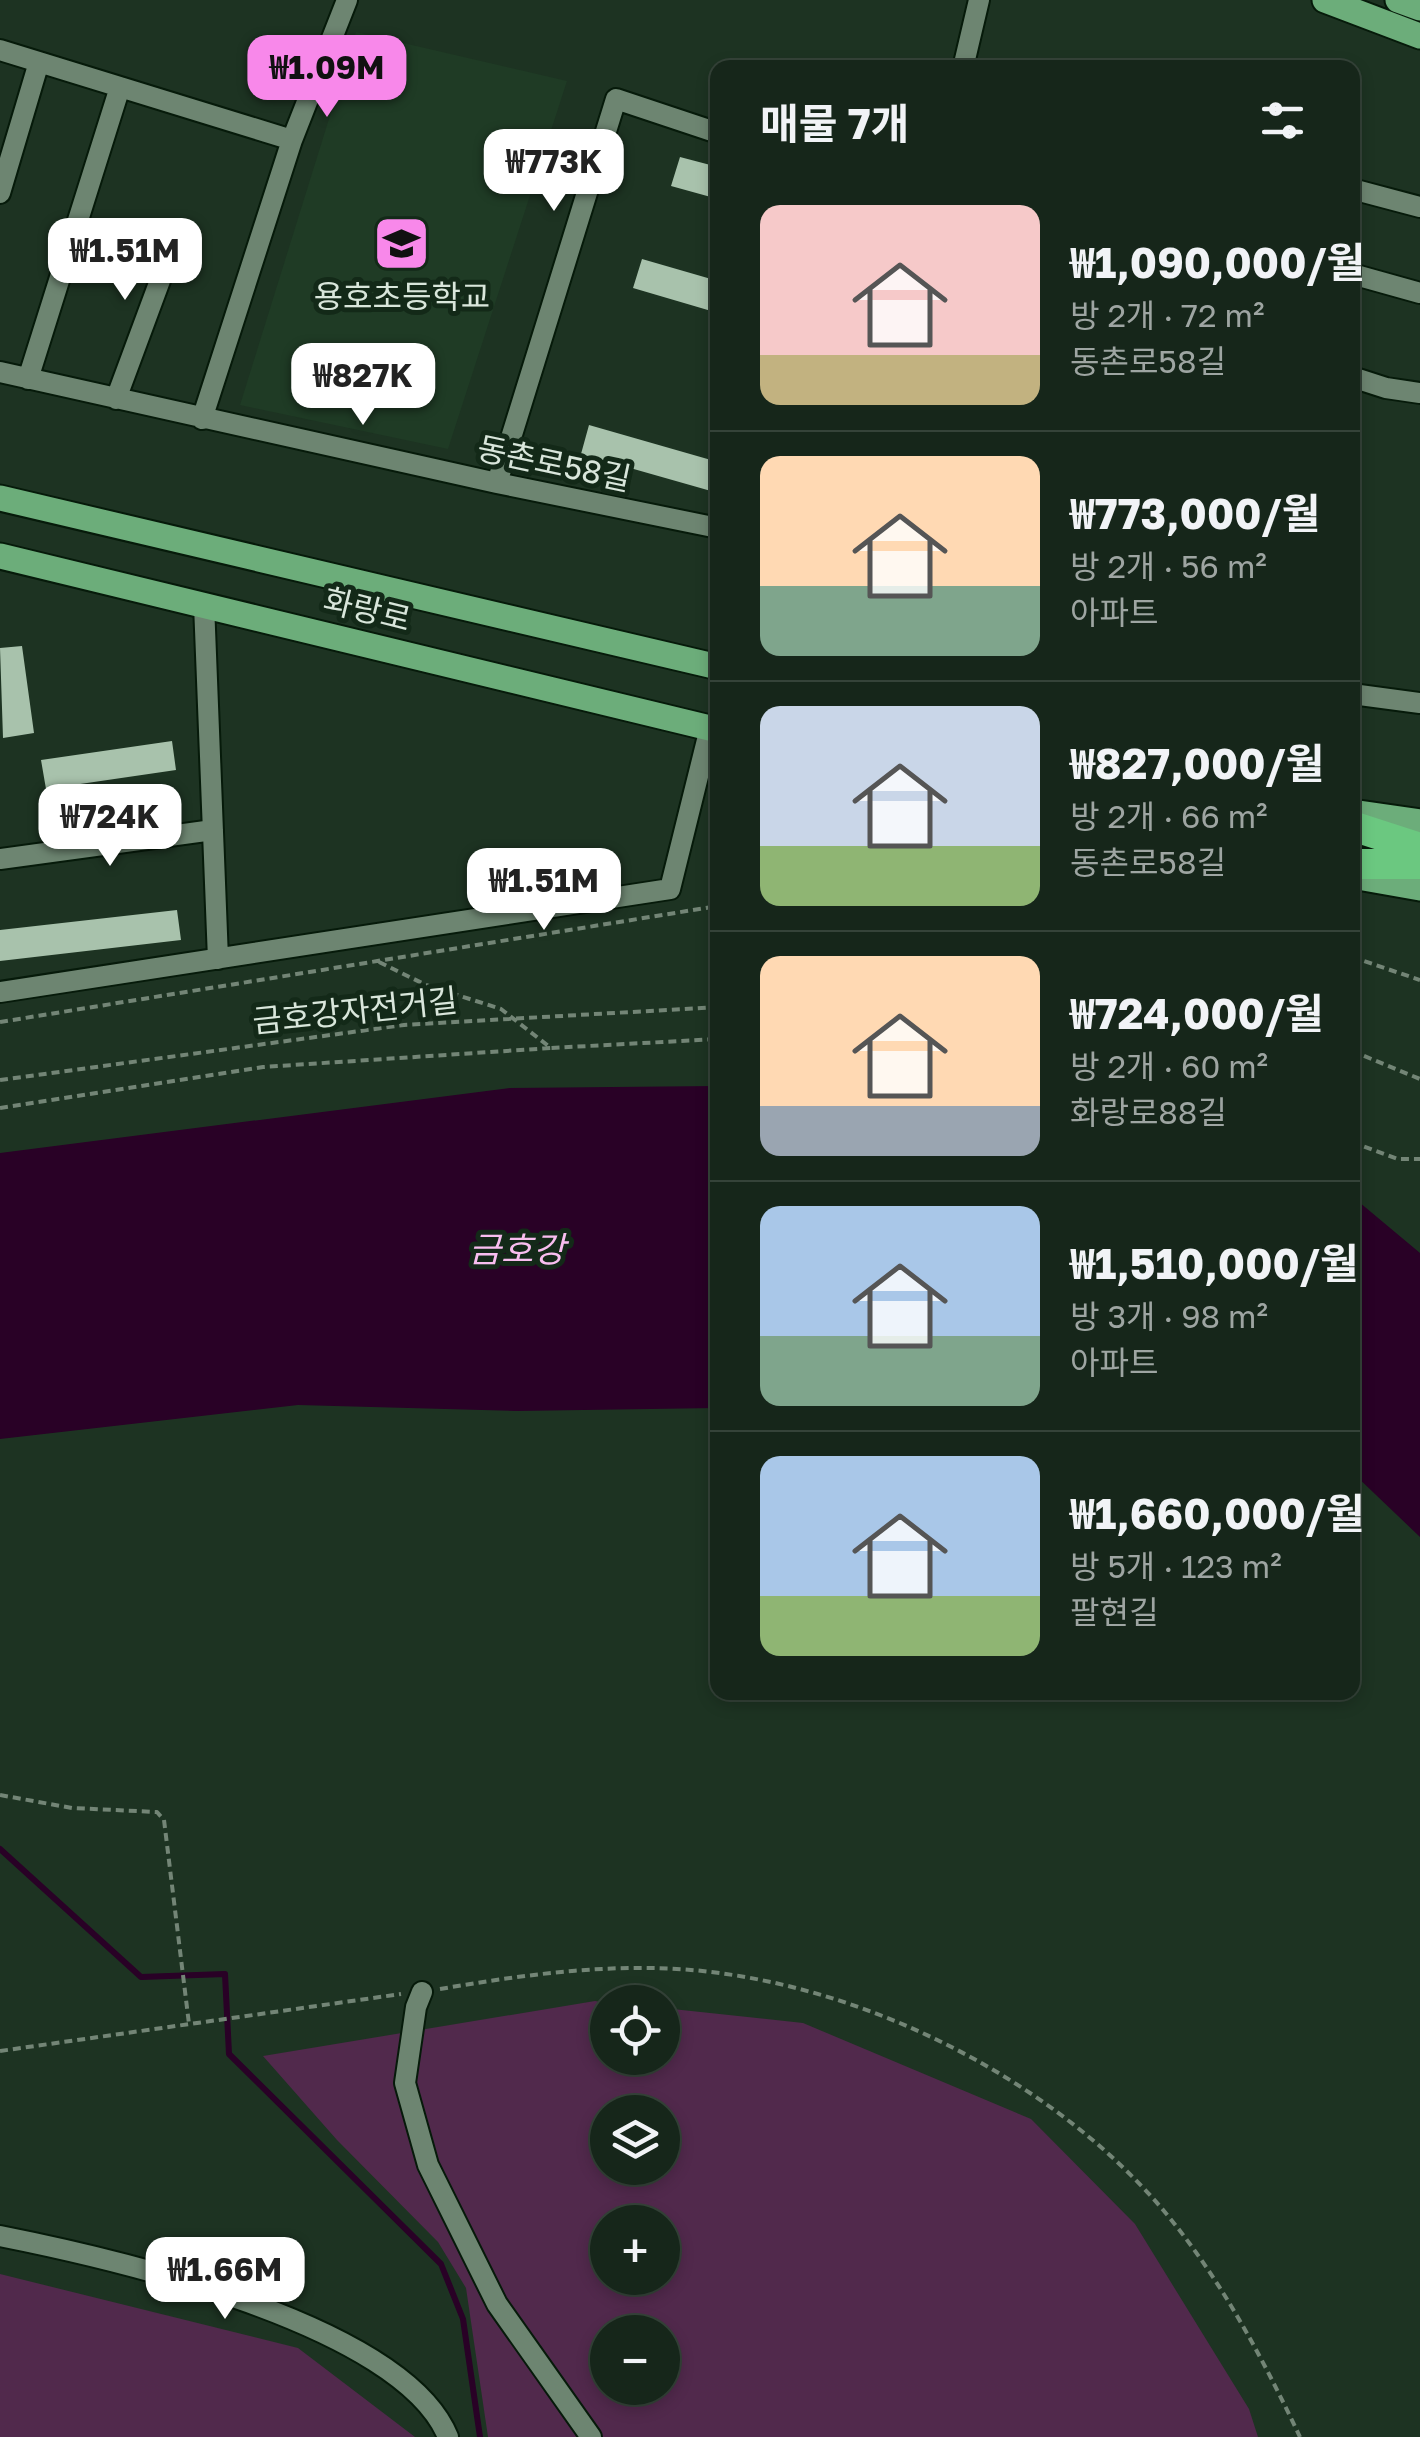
<!DOCTYPE html>
<html lang="ko">
<head>
<meta charset="utf-8">
<style>
	body { margin:0; font-family:"Golos Text","Noto Sans KR",sans-serif; background:#233227; color:#f1f3f6; height:100vh; display:flex; flex-direction:column; font-size:38px; white-space:nowrap }
	* { box-sizing:border-box; margin:0 }
	p { font-size:32px; color:#9ea5a2 }
	.icon { flex:none; width:55px; height:55px; fill:none; stroke:currentColor; stroke-width:2; stroke-linecap:round; stroke-linejoin:round }
	.map { position:relative; flex:1; overflow:hidden }
	.drawer { position:absolute; left:710px; top:60px; width:650px; height:1640px; display:flex; flex-direction:column; background:#16261a; border-radius:20px; box-shadow:0 5px 15px #0003,0 0 0 2px #354339 }
	.drawer>* { flex:none }
	.buttons { position:absolute; left:590px; top:1985px; display:grid; gap:20px }
	.buttons a { display:grid; place-items:center; width:90px; height:90px; border-radius:50%; background:#16261a; box-shadow:0 5px 15px #0003,0 0 0 2px #354339; font-size:50px }
	.price { position:absolute; translate:-50% -85px; padding:0 22px; border-radius:20px; background:#fff; color:#222; font-size:32px; line-height:65px; filter:drop-shadow(0 2px 5px #0008) }
	.price::after { content:''; position:absolute; left:50%; top:60px; width:30px; height:22px; margin-left:-15px; background:inherit; clip-path:polygon(0 0,100% 0,50% 100%) }
	.price.active { background:#f888ea; color:#111 }
	ul { padding:0; list-style:none }
	li { display:flex; align-items:center; gap:30px; height:250px; padding:0 50px }
	li+li { border-top:2px solid #354339 }
	li span { display:grid; place-items:center; flex:none; width:280px; height:200px; border-radius:20px; color:#555 }
	li>.icon { margin-inline-start:auto }
	span .icon { width:120px; height:120px; fill:#fffc; stroke-width:1 }
	li b { font-size:42px }
	h2 { display:flex; justify-content:space-between; align-items:center; height:120px; padding:0 50px; font-size:42px }
	.map>svg:first-child { display:block }
	.built { fill:#1f3b25 }
	.green { fill:#51294c; fill-rule:evenodd }
	.water { fill:#290126 }
	.lines { fill:none; stroke-linecap:round; stroke-linejoin:round }
	.stream { stroke:#290126; stroke-width:6 }
	.building { fill:#a8c2ac }
	.minor-casing { stroke:#061a0a; stroke-width:24 }
	.major-casing { stroke:#061a0a; stroke-width:29 }
	.highway-casing { stroke:#061a0a; stroke-width:34 }
	.path { stroke:#738576; stroke-width:4; stroke-dasharray:8 5; stroke-linecap:butt }
	.minor { stroke:#6d8571; stroke-width:20 }
	.major { stroke:#6cad7a; stroke-width:25 }
	.highway { stroke:#6bc880; stroke-width:30 }
	.labels { text-anchor:middle; stroke-width:10; stroke-linejoin:round; paint-order:stroke }
	.poi-label { font-size:32px; fill:#d9e6db; stroke:#132918 }
	.street-label { font-size:32px; fill:#d9e6db; stroke:#132918 }
	.water-label { font-size:35px; font-style:italic; fill:#f8bdef; stroke:#132918 }
</style>
</head>
<body>
<div class="map">
<svg width="1420" height="2437" viewBox="0 0 1420 2437">
	<rect width="100%" height="100%" fill="#1d3322"/>
	<!-- built -->
	<path class="built" d="M 356,32 L 567,81 L 448,449 L 240,405 Z"/>
	<!-- green -->
	<path class="green" d="M 595,2001 L 607,2003 L 608,2058 L 662,2058 L 663,2008 L 803,2023 L 1031,2119 L 1135,2224 L 1249,2409 L 1258,2437 L 488,2437 L 466,2288 L 438,2242 L 337,2140 L 263,2056 ZM 608,2112 L 662,2112 L 662,2168 L 608,2168 ZM 608,2222 L 662,2222 L 662,2278 L 608,2278 ZM 608,2332 L 662,2332 L 662,2388 L 608,2388 Z
		M 0,2274 L 298,2348 L 415,2437 L 0,2437 Z"/>
	<!-- water -->
	<path class="water" d="M 717,1086 L 717,1408 L 516,1411 L 298,1405 L 0,1439 L 0,1153 L 510,1088 Z
		M 1353,1197 L 1420,1253 L 1420,1537 L 1353,1473 Z"/>
	<g class="lines">
		<!-- stream -->
		<path class="stream" d="M 0,1849 L 141,1977 L 225,1974 L 229,2054 L 441,2264 L 463,2319 L 480,2437"/>
	</g>
	<!-- building -->
	<path class="building" d="M 680,157 L 718,167 L 718,199 L 671,186 Z
		M 642,259 L 718,281 L 718,313 L 633,288 Z
		M 589,425 L 718,462 L 718,493 L 581,454 Z
		M 22,646 L 34,733 L 3,738 L 0,648 Z
		M 172,741 L 176,770 L 46,789 L 41,760 Z
		M 177,910 L 181,940 L 0,961 L 0,930 Z"/>
	<g class="lines">
		<defs>
			<path id="minor" d="M 0,50 L 292,140
				M 963,68 L 979,0
				M 1352,189 L 1420,207
				M 0,193 L 39,62
				M 74,236 L 165,267 L 116,399
				M 1352,274 L 1420,293
				M 0,372 L 497,483 L 718,528
				M 1352,377 L 1386,388 L 1420,393
				M 28,379 L 120,87
				M 202,419 L 292,140 L 347,0
				M 497,483 L 616,99 L 718,133
				M 204,604 L 218,959
				M 1352,694 L 1420,703
				M 0,859 L 213,830
				M 0,992 L 670,889 L 710,728
				M 422,1992 L 416,2007 L 405,2083 L 428,2165 L 497,2304 L 591,2437
				M 0,2236 C 111,2258 403,2324 448,2437"/>
			<path id="major" d="M 1325,0 L 1420,36
				M 1398,0 L 1420,8
				M 0,498 L 718,667
				M 0,556 L 718,730
				M 1352,812 L 1420,822
				M 1352,876 L 1420,888"/>
			<path id="highway" d="M 1352,826 L 1420,848
				M 1352,864 L 1420,864"/>
		</defs>
		<!-- minor casing -->
		<use href="#minor" class="minor-casing"/>
		<!-- major casing -->
		<use href="#major" class="major-casing"/>
		<!-- highway casing -->
		<use href="#highway" class="highway-casing"/>
		<!-- path -->
		<path class="path" d="M 1352,957 L 1420,980
			M 379,962 L 426,985 L 501,1009 L 551,1048 L 718,1039
			M 0,1022 L 718,906
			M 1352,1051 L 1420,1079
			M 0,1080 L 404,1025 L 718,1007
			M 0,1108 L 263,1067 L 551,1048
			M 1352,1142 L 1398,1159 L 1420,1159
			M 0,1795 L 72,1808 L 157,1812 L 164,1820 L 189,2024
			M 440,1989 C 510,1977 580,1967 651,1968 C 835,1970 1045,2070 1164,2211 C 1221,2279 1262,2357 1300,2437
			M 0,2051 L 401,1994"/>
		<!-- minor -->
		<use href="#minor" class="minor"/>
		<!-- major -->
		<use href="#major" class="major"/>
		<!-- highway -->
		<use href="#highway" class="highway"/>
	</g>
	<!-- icons -->
	<defs>
		<symbol id="school-square" viewBox="-11 -11 22 22"><rect x="-9" y="-9" width="18" height="18" rx="4" fill="#f888ea" stroke="#132918"/><path d="M0-5L7-2L0 1L-7-2ZM-4 1L0 2.5L4 1V4Q0 6-4 4Z" fill="#111"/></symbol>
	</defs>
	<g fill-rule="evenodd">
		<use href="#school-square" x="370" y="212" width="63" height="63"/>
	</g>
	<g class="labels">
		<!-- poi labels -->
		<g class="poi-label">
			<text x="402" y="308">용호초등학교</text>
		</g>
		<!-- street labels -->
		<g class="street-label">
			<text transform="translate(554 464) rotate(12)" y="11">동촌로58길</text>
			<text transform="translate(367 610) rotate(14)" y="11">화랑로</text>
			<text transform="translate(355 1011) rotate(-6)" y="11">금호강자전거길</text>
		</g>
		<!-- water labels -->
		<g class="water-label">
			<text x="517" y="1262">금호강</text>
		</g>
	</g>
</svg>
<div class="buttons">
<a><svg class="icon" aria-label="locate" viewBox="0 0 24 24"><circle cx="12" cy="12" r="6"/><path d="M12 2v4M12 18v4M2 12h4M18 12h4"/></svg></a>
<a><svg class="icon" aria-label="layers" viewBox="0 0 24 24"><path d="M12 4l9 5-9 5-9-5zM3 14l9 5 9-5"/></svg></a>
<a>+</a>
<a>−</a>
</div>
<b class="price active" style="left:327px;top:120px">₩1.09M</b>
<b class="price" style="left:554px;top:214px">₩773K</b>
<b class="price" style="left:125px;top:303px">₩1.51M</b>
<b class="price" style="left:363px;top:428px">₩827K</b>
<b class="price" style="left:110px;top:869px">₩724K</b>
<b class="price" style="left:544px;top:933px">₩1.51M</b>
<b class="price" style="left:225px;top:2322px">₩1.66M</b>
<section class="drawer">
<h2>매물 7개<svg class="icon" aria-label="filters" viewBox="0 0 24 24"><path d="M4 7h16M4 17h16"/><circle cx="9" cy="7" r="2"/><circle cx="15" cy="17" r="2"/></svg></h2>
<ul>
<li><span style="background:linear-gradient(#f6c9c9 75%,#c2b280 0)"><svg class="icon" aria-label="home" viewBox="0 0 24 24"><path d="M3 11l9-7 9 7M6 9v11h12V9"/></svg></span><div><b>₩1,090,000/월</b><p>방 2개 · 72 m²</p><p>동촌로58길</p></div></li>
<li><span style="background:linear-gradient(#ffd9b3 65%,#7fa58c 0)"><svg class="icon" aria-label="home" viewBox="0 0 24 24"><path d="M3 11l9-7 9 7M6 9v11h12V9"/></svg></span><div><b>₩773,000/월</b><p>방 2개 · 56 m²</p><p>아파트</p></div></li>
<li><span style="background:linear-gradient(#c9d6e8 70%,#8fb573 0)"><svg class="icon" aria-label="home" viewBox="0 0 24 24"><path d="M3 11l9-7 9 7M6 9v11h12V9"/></svg></span><div><b>₩827,000/월</b><p>방 2개 · 66 m²</p><p>동촌로58길</p></div></li>
<li><span style="background:linear-gradient(#ffd9b3 75%,#9aa5b1 0)"><svg class="icon" aria-label="home" viewBox="0 0 24 24"><path d="M3 11l9-7 9 7M6 9v11h12V9"/></svg></span><div><b>₩724,000/월</b><p>방 2개 · 60 m²</p><p>화랑로88길</p></div></li>
<li><span style="background:linear-gradient(#a9c7e8 65%,#7fa58c 0)"><svg class="icon" aria-label="home" viewBox="0 0 24 24"><path d="M3 11l9-7 9 7M6 9v11h12V9"/></svg></span><div><b>₩1,510,000/월</b><p>방 3개 · 98 m²</p><p>아파트</p></div></li>
<li><span style="background:linear-gradient(#a9c7e8 70%,#8fb573 0)"><svg class="icon" aria-label="home" viewBox="0 0 24 24"><path d="M3 11l9-7 9 7M6 9v11h12V9"/></svg></span><div><b>₩1,660,000/월</b><p>방 5개 · 123 m²</p><p>팔현길</p></div></li>
</ul>
</section>
</div>
</body>
</html>
